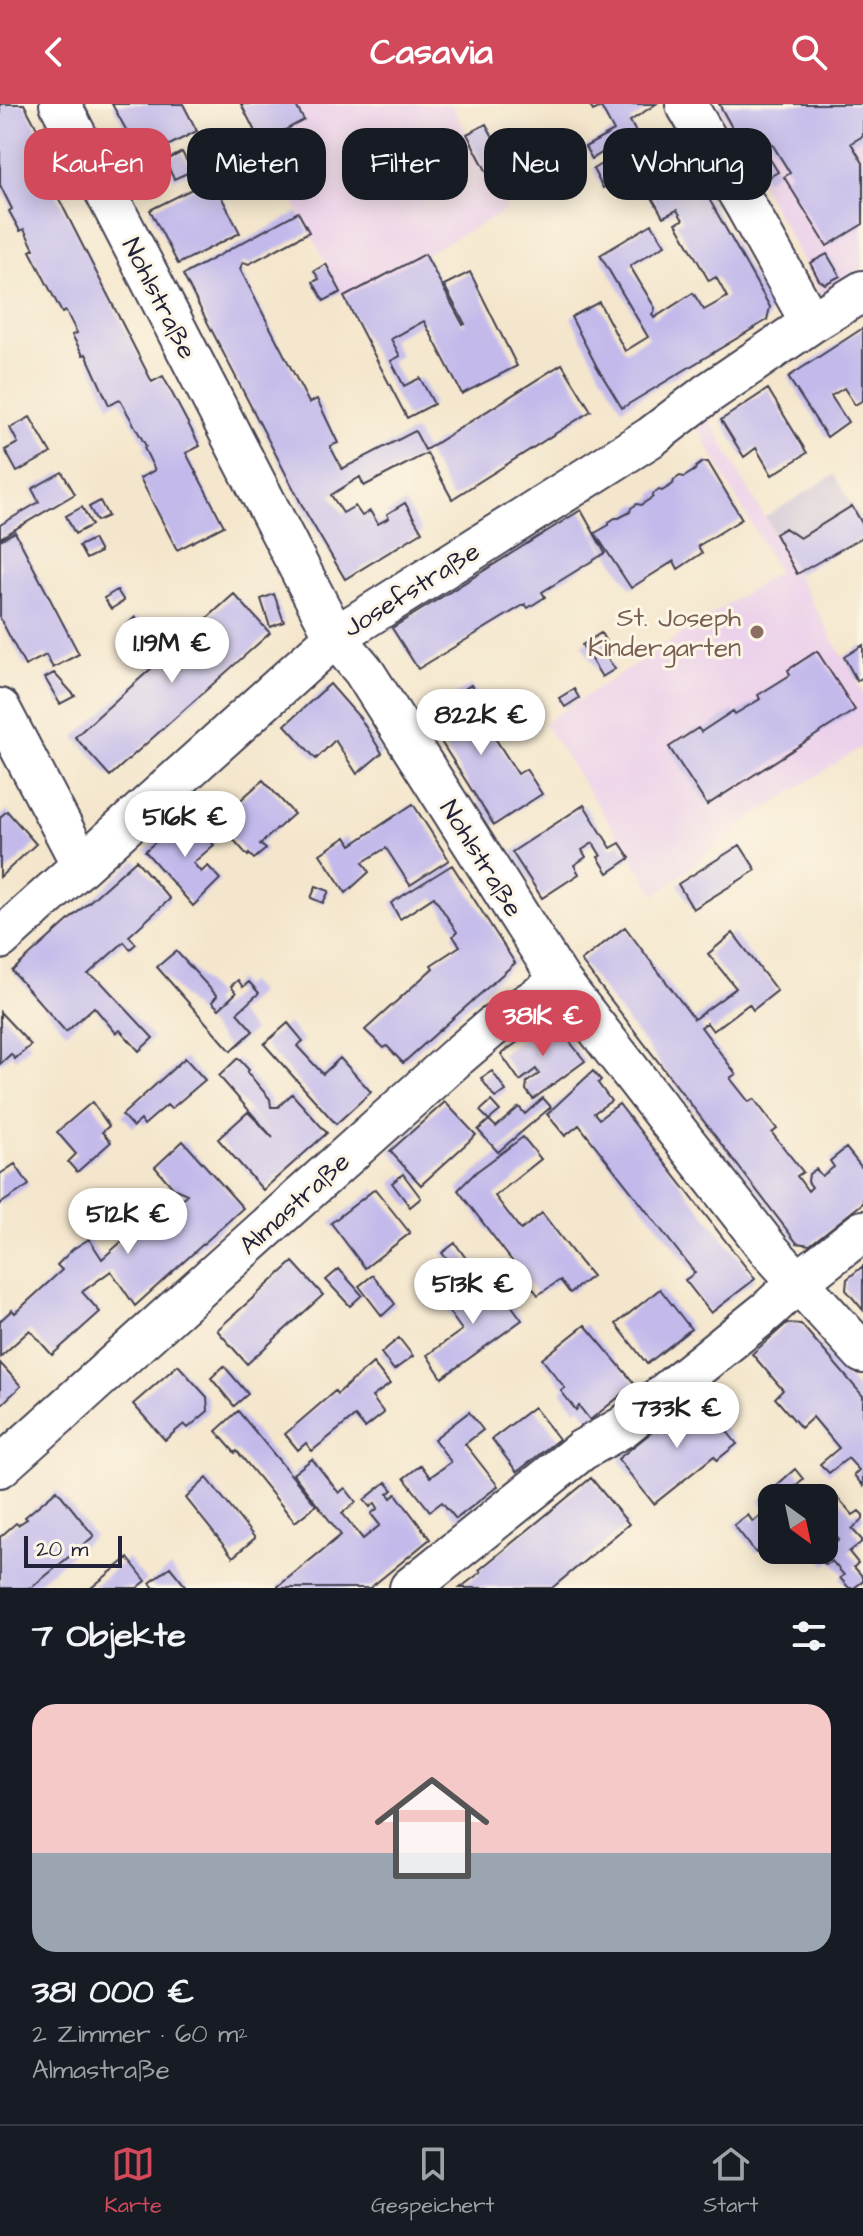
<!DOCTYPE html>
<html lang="de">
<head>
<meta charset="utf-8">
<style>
	body { margin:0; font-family:"Architects Daughter",sans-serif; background:#242831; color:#f1f3f6; height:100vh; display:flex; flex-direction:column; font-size:30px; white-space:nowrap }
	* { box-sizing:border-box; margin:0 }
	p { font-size:26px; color:#9ea1a6 }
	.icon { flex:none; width:44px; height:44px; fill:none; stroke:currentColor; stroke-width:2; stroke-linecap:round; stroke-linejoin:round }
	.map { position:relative; height:1484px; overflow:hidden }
	.drawer { display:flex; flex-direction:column; background:#171b24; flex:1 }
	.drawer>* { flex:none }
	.guide { position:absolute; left:24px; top:24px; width:816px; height:72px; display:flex; gap:16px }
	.needle { width:52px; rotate:147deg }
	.buttons { position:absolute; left:758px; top:1380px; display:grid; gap:16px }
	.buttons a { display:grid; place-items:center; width:80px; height:80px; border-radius:16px; background:#171b24; box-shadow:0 4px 20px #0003; font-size:40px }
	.scale { position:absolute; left:24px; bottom:20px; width:98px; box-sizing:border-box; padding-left:8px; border:4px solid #22223b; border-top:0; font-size:22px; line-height:28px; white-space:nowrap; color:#22223b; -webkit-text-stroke:6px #fcf5e5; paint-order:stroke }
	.price { position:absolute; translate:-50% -68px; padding:0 18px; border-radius:28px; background:#fff; color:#222; font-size:26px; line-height:52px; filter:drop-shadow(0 2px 4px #0008) }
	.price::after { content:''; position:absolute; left:50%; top:48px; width:24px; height:18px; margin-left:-12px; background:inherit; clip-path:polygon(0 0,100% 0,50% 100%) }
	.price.current { background:#d1495b; color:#fff }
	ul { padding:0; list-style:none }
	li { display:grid; align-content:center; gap:16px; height:424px; padding:0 32px }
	li span { display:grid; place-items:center; height:248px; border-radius:24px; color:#555 }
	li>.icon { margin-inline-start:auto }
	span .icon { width:144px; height:144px; fill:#fffc; stroke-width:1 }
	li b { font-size:34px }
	h2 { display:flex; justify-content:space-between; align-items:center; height:96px; padding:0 32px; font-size:34px }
	.tag { padding:0 28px; border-radius:24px; background:#171b24; box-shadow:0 4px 20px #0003; font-size:28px; line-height:72px }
	.tag.current { background:#d1495b; color:#fff }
	header { display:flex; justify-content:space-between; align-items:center; height:104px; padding:0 32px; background:#d1495b; color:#fff; font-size:36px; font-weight:800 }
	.dock { display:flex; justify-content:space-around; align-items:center; height:112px; border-top:2px solid #363941; background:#171b24; font-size:22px; color:#9ea1a6 }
	.dock a { display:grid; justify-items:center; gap:4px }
	.dock .current { color:#d1495b }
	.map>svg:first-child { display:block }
	.built { fill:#ecd1ea }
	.industrial { fill:#cbbfd5 }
	.building { fill:#c3baeb }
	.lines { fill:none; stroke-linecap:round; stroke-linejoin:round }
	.street-casing { stroke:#423f51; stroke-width:44 }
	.street { stroke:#fff; stroke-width:40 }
	.education-dot { fill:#8d6e63; stroke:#fcf5e5; stroke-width:3 }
	.labels { text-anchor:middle; stroke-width:6; stroke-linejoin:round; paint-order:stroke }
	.street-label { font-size:26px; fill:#22223b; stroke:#fcf5e5 }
	.education-label { font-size:26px; fill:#785e54; stroke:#fcf5e5; text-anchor:end }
</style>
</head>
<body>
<header><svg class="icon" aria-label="back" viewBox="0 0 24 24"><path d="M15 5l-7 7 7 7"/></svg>Casavia<svg class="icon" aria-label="search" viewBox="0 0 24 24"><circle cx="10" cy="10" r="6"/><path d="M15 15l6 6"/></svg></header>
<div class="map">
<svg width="863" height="1484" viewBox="0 0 863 1484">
	<rect width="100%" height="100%" fill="#fcf5e5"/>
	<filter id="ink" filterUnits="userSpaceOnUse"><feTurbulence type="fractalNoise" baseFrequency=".0125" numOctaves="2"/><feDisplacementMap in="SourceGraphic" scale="16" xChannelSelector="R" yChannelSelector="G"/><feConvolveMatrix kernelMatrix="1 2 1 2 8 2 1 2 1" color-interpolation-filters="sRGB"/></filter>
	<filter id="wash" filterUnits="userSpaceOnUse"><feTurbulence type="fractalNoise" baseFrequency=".006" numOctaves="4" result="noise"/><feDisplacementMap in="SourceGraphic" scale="32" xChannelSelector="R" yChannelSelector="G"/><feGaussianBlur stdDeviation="1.8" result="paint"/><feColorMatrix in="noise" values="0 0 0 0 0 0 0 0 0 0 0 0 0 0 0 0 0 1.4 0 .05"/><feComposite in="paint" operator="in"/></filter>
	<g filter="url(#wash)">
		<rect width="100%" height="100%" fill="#f4e6cc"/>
		<!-- built -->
		<path class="built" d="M 243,0 L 451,0 L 508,106 L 344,193 Z
			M 717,0 L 863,0 L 863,165 L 822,192 Z
			M 699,297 L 863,589 L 863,642 L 751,714 L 656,791 L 544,619 L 778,468 L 687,305 Z"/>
		<!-- industrial -->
		<path class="industrial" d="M 834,371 L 863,421 L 863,433 L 797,470 L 765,413 Z"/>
		<g id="blocks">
			<!-- building -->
			<path class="building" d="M 0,0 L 24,0 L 40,30 L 29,36 L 152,278 L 163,272 L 200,342 L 186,349 L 224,422 L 177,446 L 140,374 L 155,366 L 144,344 L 146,342 L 120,296 L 109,301 L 86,250 L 83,251 L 72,231 L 77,229 L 66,207 L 62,209 L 30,147 L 34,145 L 24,125 L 20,127 L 9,107 L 12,105 L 0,81 Z
				M 112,0 L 183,0 L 197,27 L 142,55 Z
				M 241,0 L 295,0 L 304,16 L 261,39 Z
				M 589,0 L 656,0 L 630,17 L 651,57 L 661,51 L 664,57 L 682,47 L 770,203 L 767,216 L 622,304 L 597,263 L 571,213 L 599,198 L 625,247 L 648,233 L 600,151 L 652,120 L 665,141 L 630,162 L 655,204 L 654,208 L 652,210 L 654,214 L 693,189 L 704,206 L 727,193 L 716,173 L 709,177 L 693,149 L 676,119 L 683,116 L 677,106 L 663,113 L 650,90 L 644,93 L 637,80 L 643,77 L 639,70 L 654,62 L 651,57 L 603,84 L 593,65 L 613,53 L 608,45 L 592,55 L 585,43 L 614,27 L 601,3 L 593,7 Z
				M 719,0 L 863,0 L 863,32 L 851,39 L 863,59 L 863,120 L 827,142 L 784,73 L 790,69 L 769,35 L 746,49 Z
				M 486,20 L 510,65 L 491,76 L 467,30 Z
				M 765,47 L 778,68 L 766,75 L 753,55 Z
				M 182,48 L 192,67 L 174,75 L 165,57 Z
				M 212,75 L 240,129 L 178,160 L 150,106 Z
				M 298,108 L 309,128 L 249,160 L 243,158 L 240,165 L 309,299 L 317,295 L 338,339 L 330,342 L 342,365 L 415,327 L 425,346 L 562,260 L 591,307 L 452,395 L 427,349 L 364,382 L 360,373 L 331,391 L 343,409 L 355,402 L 362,412 L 370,407 L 378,420 L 389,414 L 387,410 L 405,399 L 422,428 L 345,475 L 305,407 L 183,171 Z
				M 425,150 L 463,221 L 465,220 L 444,181 L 470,168 L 517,262 L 462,290 L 424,217 L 391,235 L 400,252 L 391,257 L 404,282 L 420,274 L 434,300 L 407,314 L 344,193 Z
				M 827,150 L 840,172 L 825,180 L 819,176 L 810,159 Z
				M 326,160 L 341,188 L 324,197 L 313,178 L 319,175 L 314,167 Z
				M 863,224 L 863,296 L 855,301 L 844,284 L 831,292 L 848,318 L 827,333 L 788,273 Z
				M 768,285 L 807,349 L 772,371 L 756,344 L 744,353 L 721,316 Z
				M 30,313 L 51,349 L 17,368 L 5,346 L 18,339 L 10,324 Z
				M 703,358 L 708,358 L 742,415 L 698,442 L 702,449 L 678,465 L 674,457 L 631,484 L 595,429 L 609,421 L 609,418 L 615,414 L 619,414 L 630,408 L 631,404 L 637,400 L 641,401 L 653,393 L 653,390 L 659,386 L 662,387 L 673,380 L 674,376 L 680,372 L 684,373 L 695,366 L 696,363 Z
				M 62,368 L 75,390 L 0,434 L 0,421 L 39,398 L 32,385 Z
				M 100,397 L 108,412 L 97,417 L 89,403 Z
				M 852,402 L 863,421 L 863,433 L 797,470 L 775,430 L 785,424 L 800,434 Z
				M 82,403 L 92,421 L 75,430 L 66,412 Z
				M 581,406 L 605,449 L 542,488 L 545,493 L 528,504 L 525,500 L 418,565 L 392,524 Z
				M 15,428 L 79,550 L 53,564 L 46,551 L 25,562 L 0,514 L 0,436 Z
				M 93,435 L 100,448 L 86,455 L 79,442 Z
				M 117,486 L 124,497 L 111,505 L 104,494 Z
				M 234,490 L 270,529 L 110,672 L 75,633 Z
				M 274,490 L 284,518 L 270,523 L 261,495 Z
				M 135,513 L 145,525 L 135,534 L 125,523 Z
				M 601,529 L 612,548 L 606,552 L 615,565 L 602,573 L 582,541 Z
				M 863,541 L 863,573 L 857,577 L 844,553 Z
				M 817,547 L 855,606 L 707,701 L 669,643 L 698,624 L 701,628 L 733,607 L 735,610 L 760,595 L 758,591 L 790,571 L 788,566 Z
				M 54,569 L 75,592 L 60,600 L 45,574 Z
				M 330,580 L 360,614 L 382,649 L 357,670 L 335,636 L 316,655 L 285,621 Z
				M 471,581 L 484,601 L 477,606 L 518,670 L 526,665 L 542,690 L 494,721 L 424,611 Z
				M 574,585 L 579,594 L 565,603 L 559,594 Z
				M 263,676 L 294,710 L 260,740 L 266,745 L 254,755 L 249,750 L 248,752 L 217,717 Z
				M 413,700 L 449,756 L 410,781 L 386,744 L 363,758 L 369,768 L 346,789 L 320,750 L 346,733 L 351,741 Z
				M 584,701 L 611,744 L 620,739 L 630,754 L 608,769 L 598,753 L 601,752 L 593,739 L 582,746 L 586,753 L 574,761 L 579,770 L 542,794 L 512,748 Z
				M 7,707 L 36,740 L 0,773 L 0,713 Z
				M 187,711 L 214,741 L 193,759 L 201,768 L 208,762 L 220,775 L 193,802 L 145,747 Z
				M 740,741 L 756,766 L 693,805 L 678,780 Z
				M 136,756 L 170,795 L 129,832 L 136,840 L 130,845 L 124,838 L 88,870 L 101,878 L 153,934 L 139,947 L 120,926 L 116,929 L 94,903 L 66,928 L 12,867 Z
				M 452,761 L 515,859 L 403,959 L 387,942 L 384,944 L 365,926 L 433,864 L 431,861 L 460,842 L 453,832 L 457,828 L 434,793 L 400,815 L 391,799 Z
				M 316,782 L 329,787 L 323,799 L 311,794 Z
				M 625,823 L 694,915 L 736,884 L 708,850 L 733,829 L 777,887 L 753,906 L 749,900 L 713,927 L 707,919 L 701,923 L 736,970 L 730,974 L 749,998 L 754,995 L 777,1025 L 772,1029 L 803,1068 L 797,1072 L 808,1087 L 812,1083 L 808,1078 L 809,1070 L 816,1065 L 822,1072 L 834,1063 L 830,1057 L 846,1044 L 863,1065 L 863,1099 L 810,1141 L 797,1139 L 581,857 Z
				M 176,847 L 217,892 L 212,898 L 219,905 L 236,889 L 231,882 L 238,876 L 243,883 L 249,878 L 259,889 L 237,909 L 253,927 L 231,947 L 157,863 Z
				M 0,908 L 31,941 L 15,955 L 11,950 L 0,960 Z
				M 551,914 L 585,957 L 533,995 L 526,986 L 527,978 L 539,970 L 536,965 L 520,977 L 501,950 Z
				M 288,919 L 303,937 L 297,942 L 323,970 L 340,954 L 371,988 L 336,1020 L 264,940 Z
				M 185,954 L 205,976 L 171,1005 L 167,1001 L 144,1021 L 141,1016 L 133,1023 L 122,1011 Z
				M 238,954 L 249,966 L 247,968 L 270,995 L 271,1003 L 278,1003 L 292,990 L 327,1029 L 263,1086 L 218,1035 L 248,1008 L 273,1034 L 219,972 Z
				M 492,967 L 506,987 L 495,994 L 481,974 Z
				M 593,967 L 601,976 L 598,979 L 611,997 L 594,1009 L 599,1015 L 619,1000 L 755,1175 L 711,1209 L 685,1176 L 695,1169 L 579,1021 L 565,1032 L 547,1010 Z
				M 543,994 L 551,1003 L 498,1048 L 478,1026 L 489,1016 L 496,1023 L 519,1003 L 525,1010 Z
				M 491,997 L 500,1007 L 489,1016 L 480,1007 Z
				M 92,998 L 109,1022 L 102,1028 L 111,1038 L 77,1068 L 68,1058 L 76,1050 L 57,1028 Z
				M 445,998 L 476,1031 L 421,1081 L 390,1047 Z
				M 523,1033 L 541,1055 L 495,1092 L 521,1126 L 542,1109 L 581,1159 L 592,1172 L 570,1189 L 560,1176 L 538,1191 L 458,1086 L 476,1068 Z
				M 183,1037 L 243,1104 L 135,1202 L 111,1167 L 82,1188 L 100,1208 L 52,1251 L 30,1226 L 0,1253 L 0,1217 L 12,1206 L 15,1209 L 62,1166 L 57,1161 L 73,1145 L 89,1135 L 102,1155 L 165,1099 L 171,1105 L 187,1090 L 173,1084 L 155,1063 Z
				M 15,1060 L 29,1081 L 0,1100 L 0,1070 Z
				M 403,1070 L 421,1094 L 410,1103 L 392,1079 Z
				M 375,1085 L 410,1129 L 365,1164 L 331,1119 Z
				M 455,1139 L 470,1160 L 458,1169 L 442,1149 Z
				M 293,1158 L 323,1191 L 247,1260 L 217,1226 Z
				M 863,1162 L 863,1206 L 846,1186 L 847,1175 Z
				M 339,1165 L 362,1191 L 350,1202 L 326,1176 Z
				M 470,1169 L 488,1194 L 500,1186 L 522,1216 L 442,1274 L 427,1251 L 462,1226 L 444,1201 L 468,1184 L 462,1175 Z
				M 373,1171 L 395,1200 L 382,1212 L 359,1182 Z
				M 660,1185 L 691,1225 L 647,1260 L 616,1220 Z
				M 787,1219 L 801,1220 L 863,1292 L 863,1382 L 854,1371 L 859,1366 L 848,1354 L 829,1369 L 820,1360 L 839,1344 L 813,1313 L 801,1324 L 775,1294 L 783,1286 L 752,1250 Z
				M 585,1221 L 635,1280 L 590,1316 L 579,1302 L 576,1306 L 561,1287 L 565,1284 L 542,1255 Z
				M 399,1234 L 413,1252 L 394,1266 L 381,1249 Z
				M 0,1259 L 21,1282 L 0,1302 Z
				M 373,1259 L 390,1280 L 372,1293 L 384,1309 L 365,1324 L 355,1312 L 312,1347 L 306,1339 L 298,1346 L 285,1330 L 335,1287 L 337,1290 Z
				M 178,1261 L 207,1293 L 208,1307 L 188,1324 L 184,1320 L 165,1336 L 133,1300 Z
				M 224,1262 L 248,1290 L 234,1302 L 211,1274 Z
				M 698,1291 L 737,1340 L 717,1356 L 714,1352 L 654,1400 L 618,1355 Z
				M 534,1303 L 559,1335 L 517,1368 L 492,1335 Z
				M 238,1307 L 316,1401 L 295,1418 L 237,1347 L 235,1349 L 216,1327 Z
				M 469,1308 L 483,1326 L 465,1340 L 498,1382 L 456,1415 L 442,1398 L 430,1407 L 404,1374 L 421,1361 L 430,1373 L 451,1358 L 434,1335 Z
				M 312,1355 L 339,1389 L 345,1384 L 356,1398 L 342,1409 L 363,1435 L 380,1421 L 371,1410 L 378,1404 L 375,1399 L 370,1403 L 364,1396 L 386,1378 L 393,1386 L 388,1390 L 391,1394 L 396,1390 L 430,1435 L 370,1484 L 276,1484 L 341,1431 L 293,1370 Z
				M 795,1365 L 803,1375 L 794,1383 L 804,1394 L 772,1394 L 772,1434 L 756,1449 L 734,1421 L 748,1411 L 753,1418 L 767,1406 L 759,1397 Z
				M 207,1374 L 255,1434 L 233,1453 L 186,1394 Z
				M 591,1374 L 629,1420 L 552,1484 L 460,1484 L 481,1468 L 479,1466 Z
				M 57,1386 L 94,1432 L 31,1484 L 0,1484 L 0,1433 L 16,1419 L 18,1421 L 27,1415 L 25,1413 Z
				M 837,1393 L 853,1411 L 859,1407 L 863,1411 L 863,1415 L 852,1425 L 863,1437 L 849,1448 L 858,1459 L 854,1463 L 863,1473 L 863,1477 L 854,1484 L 849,1484 L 840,1474 L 844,1471 L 832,1457 L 826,1461 L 819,1453 L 839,1436 L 824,1418 L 824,1404 Z
				M 128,1454 L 146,1477 L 137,1484 L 91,1484 Z
				M 170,1463 L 187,1484 L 154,1484 L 150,1479 Z"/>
		</g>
	</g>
	<g filter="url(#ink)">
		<use href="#blocks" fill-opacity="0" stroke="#423f51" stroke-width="2"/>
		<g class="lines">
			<defs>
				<path id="street" d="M 60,0 L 335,533 L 363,566 L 561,878 L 770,1147 L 863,1249
					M 686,0 L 747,104 L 811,219
					M 0,605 L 82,761
					M 0,835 L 335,533 L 651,333 L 707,290 L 811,219 L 863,187
					M 0,1363 L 458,952 L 492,923 L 561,878
					M 410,1484 L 582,1346 L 623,1323 L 767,1207 L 799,1177 L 863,1127"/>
			</defs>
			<!-- street casing -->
			<use href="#street" class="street-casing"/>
			<!-- street -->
			<use href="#street" class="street"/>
		</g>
	</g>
	<!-- markers -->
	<circle class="education-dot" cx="757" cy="528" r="8"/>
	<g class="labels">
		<!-- street labels -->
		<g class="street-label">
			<text transform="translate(160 194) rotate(63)" y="9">Nohlstraße</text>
			<text transform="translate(411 485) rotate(-32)" y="9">Josefstraße</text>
			<text transform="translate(482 754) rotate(58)" y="9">Nohlstraße</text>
			<text transform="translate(294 1099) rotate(-42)" y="9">Almastraße</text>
		</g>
		<!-- education labels -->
		<g class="education-label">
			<text x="741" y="522">St. Joseph<tspan x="741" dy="30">Kindergarten</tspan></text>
		</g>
	</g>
</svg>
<div class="buttons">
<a><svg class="needle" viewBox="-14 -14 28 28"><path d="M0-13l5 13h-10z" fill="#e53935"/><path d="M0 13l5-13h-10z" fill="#9ea1a6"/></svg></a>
</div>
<div class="scale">20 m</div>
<b class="price" style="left:172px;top:581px">1.19M €</b>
<b class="price" style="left:481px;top:653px">822K €</b>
<b class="price" style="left:185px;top:755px">516K €</b>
<b class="price current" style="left:543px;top:954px">381K €</b>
<b class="price" style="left:128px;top:1152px">512K €</b>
<b class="price" style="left:473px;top:1222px">513K €</b>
<b class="price" style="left:677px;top:1346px">733K €</b>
<div class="guide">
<a class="tag current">Kaufen</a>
<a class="tag">Mieten</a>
<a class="tag">Filter</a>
<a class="tag">Neu</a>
<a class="tag">Wohnung</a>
</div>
</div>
<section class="drawer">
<h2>7 Objekte<svg class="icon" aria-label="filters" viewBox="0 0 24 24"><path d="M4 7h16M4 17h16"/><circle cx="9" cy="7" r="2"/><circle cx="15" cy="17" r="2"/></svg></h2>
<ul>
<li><span style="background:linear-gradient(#f6c9c9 60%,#9aa5b1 0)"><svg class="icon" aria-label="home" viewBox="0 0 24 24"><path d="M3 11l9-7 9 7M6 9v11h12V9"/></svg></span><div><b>381 000 €</b><p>2 Zimmer · 60 m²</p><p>Almastraße</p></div></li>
</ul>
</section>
<nav class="dock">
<a class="current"><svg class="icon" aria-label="map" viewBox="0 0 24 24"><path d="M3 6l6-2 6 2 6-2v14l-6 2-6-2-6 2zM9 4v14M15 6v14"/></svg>Karte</a>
<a><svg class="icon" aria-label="saved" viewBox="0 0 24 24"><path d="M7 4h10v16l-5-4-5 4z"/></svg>Gespeichert</a>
<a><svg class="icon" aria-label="home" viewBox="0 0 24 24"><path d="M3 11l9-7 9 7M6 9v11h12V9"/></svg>Start</a>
</nav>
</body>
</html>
